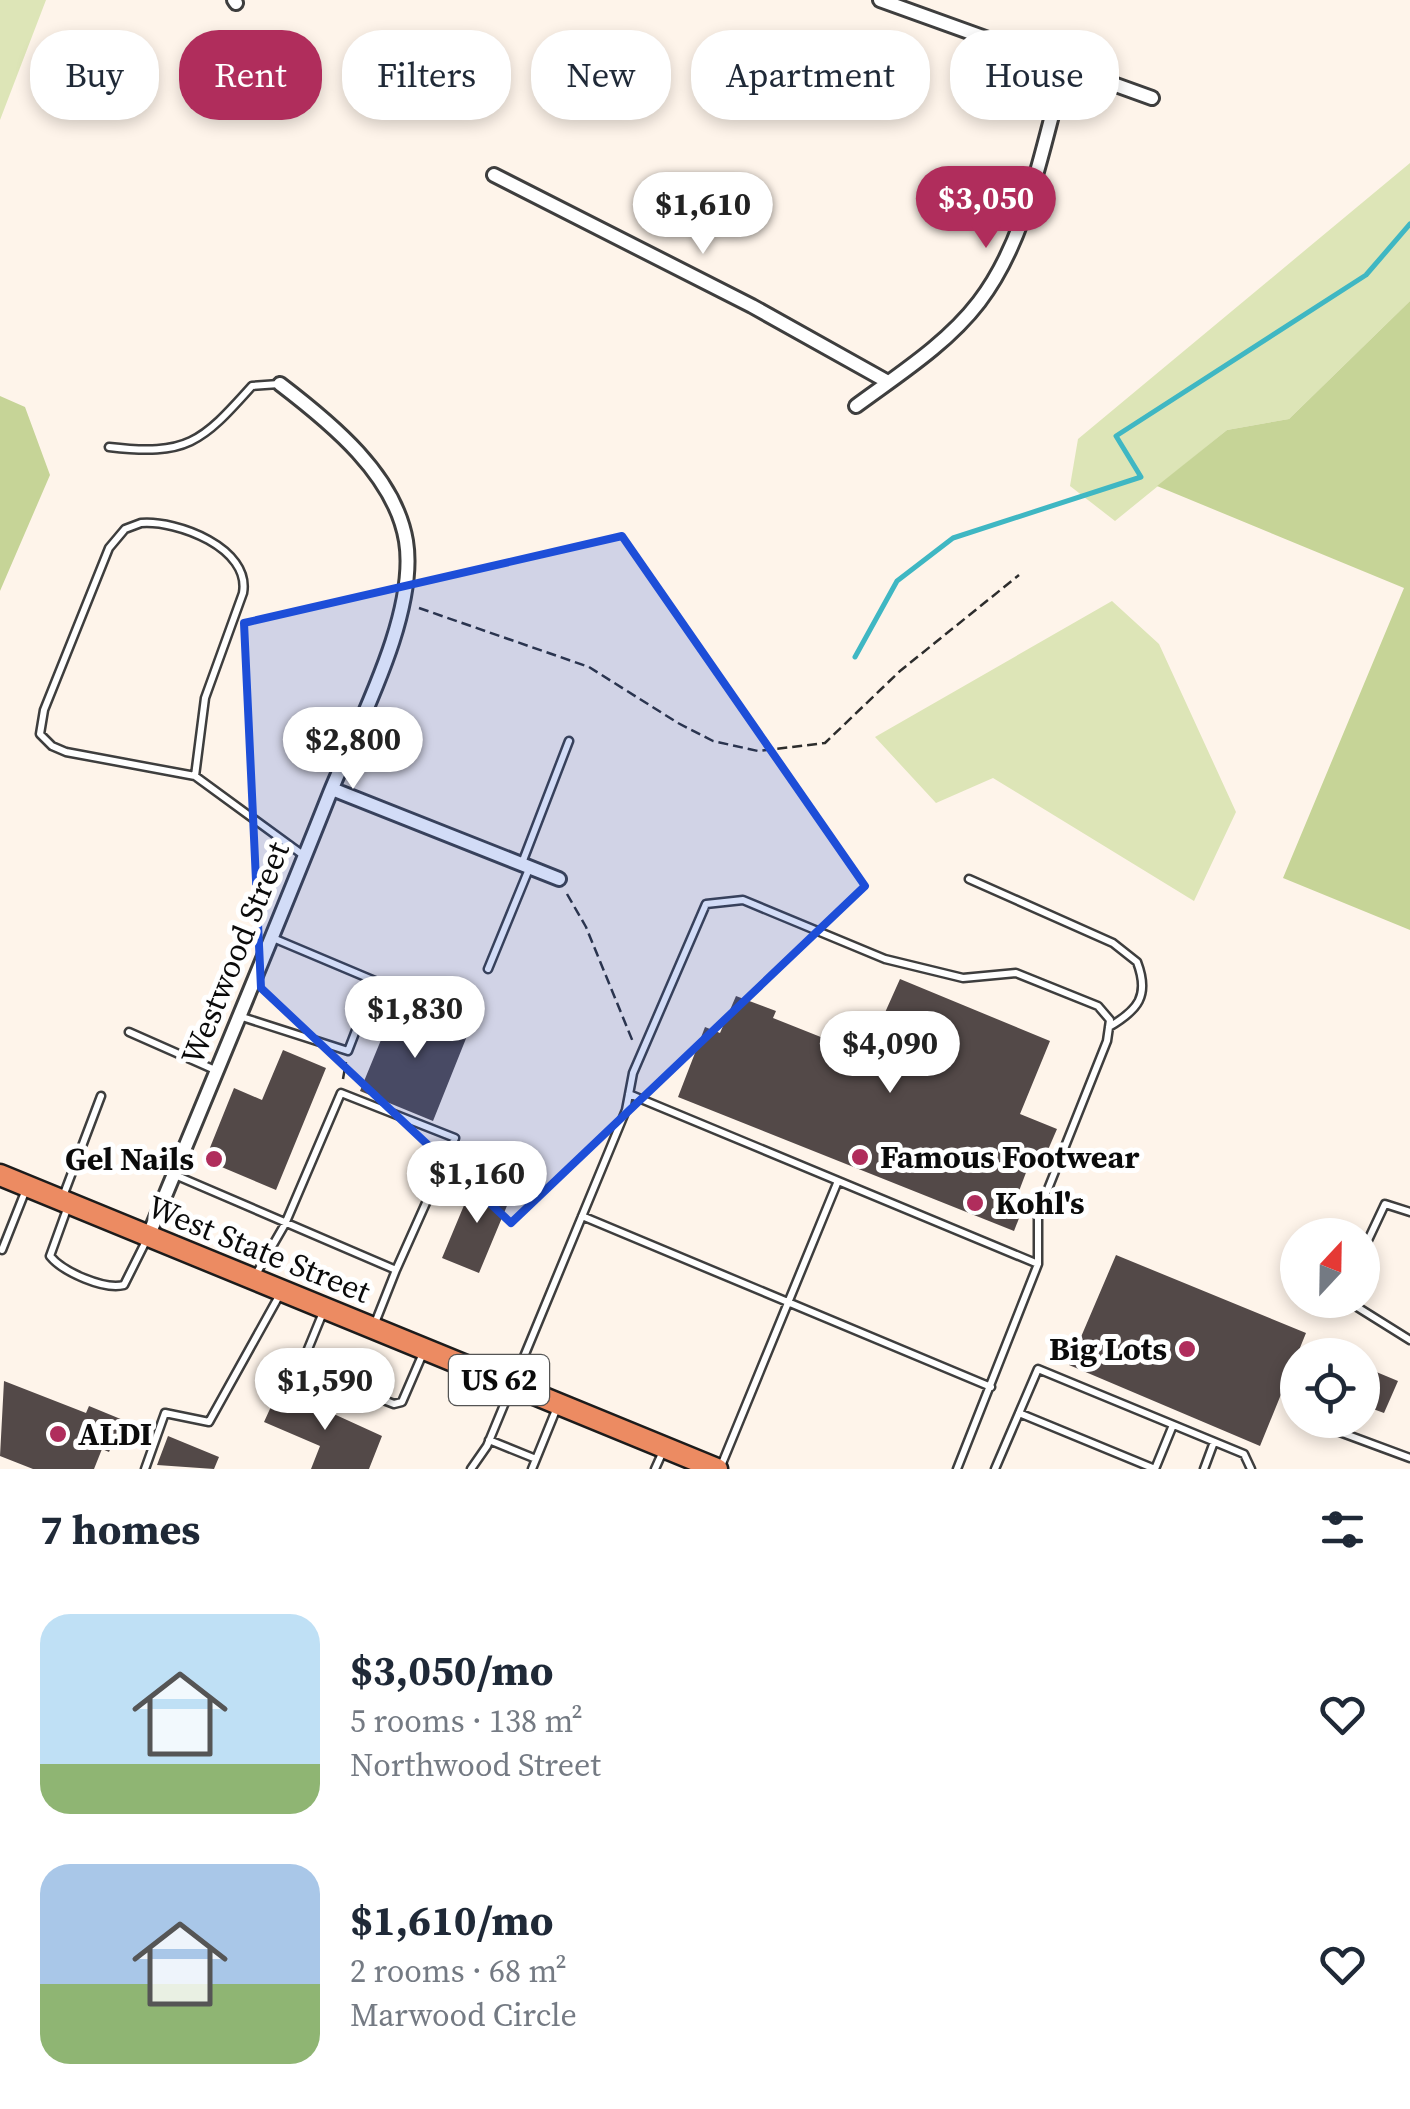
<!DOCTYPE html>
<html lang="en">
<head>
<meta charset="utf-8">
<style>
	body { margin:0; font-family:"Source Serif 4",serif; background:#f6f6f7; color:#1f2937; height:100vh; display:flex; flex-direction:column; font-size:38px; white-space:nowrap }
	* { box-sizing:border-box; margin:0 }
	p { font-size:32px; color:#747a83 }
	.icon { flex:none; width:55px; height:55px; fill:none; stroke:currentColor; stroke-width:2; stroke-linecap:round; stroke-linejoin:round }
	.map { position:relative; height:1469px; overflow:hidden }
	.sheet { display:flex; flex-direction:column; background:#fff; flex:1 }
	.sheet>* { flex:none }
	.banner { position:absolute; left:30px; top:30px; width:1350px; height:90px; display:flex; gap:20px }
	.needle { width:65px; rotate:22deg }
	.buttons { position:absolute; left:1280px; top:1218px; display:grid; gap:20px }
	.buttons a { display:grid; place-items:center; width:100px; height:100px; border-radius:50%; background:#fff; box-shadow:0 5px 15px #0003; font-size:50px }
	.price { position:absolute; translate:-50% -85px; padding:0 22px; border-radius:35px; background:#fff; color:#222; font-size:32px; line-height:65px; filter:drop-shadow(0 2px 5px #0008) }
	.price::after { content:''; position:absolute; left:50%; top:60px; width:30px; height:22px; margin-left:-15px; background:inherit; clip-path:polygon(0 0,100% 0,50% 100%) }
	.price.active { background:#b02d5c; color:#fff }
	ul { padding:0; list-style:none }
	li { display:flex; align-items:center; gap:30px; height:250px; padding:0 40px }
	li span { display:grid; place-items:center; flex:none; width:280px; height:200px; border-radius:30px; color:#555 }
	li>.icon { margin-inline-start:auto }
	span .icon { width:120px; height:120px; fill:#fffc; stroke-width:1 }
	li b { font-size:42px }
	h2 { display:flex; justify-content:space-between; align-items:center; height:120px; padding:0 40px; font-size:42px }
	.tag { padding:0 35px; border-radius:40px; background:#fff; box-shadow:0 5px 15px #0003; font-size:35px; line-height:90px }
	.tag.active { background:#b02d5c; color:#fff }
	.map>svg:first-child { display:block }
	.green { fill:#dde5b7 }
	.forest { fill:#c6d497 }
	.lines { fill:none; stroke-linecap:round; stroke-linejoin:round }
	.stream { stroke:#3fb7c3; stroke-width:5 }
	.building { fill:#534948 }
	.service-casing { stroke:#3e3e3e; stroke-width:11 }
	.minor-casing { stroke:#3e3e3e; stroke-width:18 }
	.trunk-casing { stroke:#1c1c1c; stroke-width:25 }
	.path { stroke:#2d2d2d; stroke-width:2.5; stroke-dasharray:10 5; stroke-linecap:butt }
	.service { stroke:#fff; stroke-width:6 }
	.minor { stroke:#fff; stroke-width:12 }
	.trunk { stroke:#ec8b62; stroke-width:20 }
	.marked { fill:#1d4ed8; fill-opacity:0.2; stroke:#1d4ed8; stroke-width:8; stroke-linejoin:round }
	.poi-dot { fill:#b02d5c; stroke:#fff; stroke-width:4 }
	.labels { text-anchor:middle; stroke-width:10; stroke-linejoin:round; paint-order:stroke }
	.shield { fill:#fff; stroke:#545454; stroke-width:2.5 }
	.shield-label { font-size:30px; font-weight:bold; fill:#0b0b0b }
	.street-label { font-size:32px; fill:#0b0b0b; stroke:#fff }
	.poi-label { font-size:32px; font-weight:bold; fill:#0b0b0b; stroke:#fff; text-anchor:start }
</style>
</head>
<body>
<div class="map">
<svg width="1410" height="1469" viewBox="0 0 1410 1469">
	<rect width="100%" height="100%" fill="#fef4ea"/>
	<!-- green -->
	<path class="green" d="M 0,0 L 46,0 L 0,120 Z
		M 1410,163 L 1410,301 L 1289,419 L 1227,430 L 1115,521 L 1070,486 L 1078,439 Z
		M 1112,601 L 1159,644 L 1236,812 L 1194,901 L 993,778 L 936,803 L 875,737 Z"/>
	<!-- forest -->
	<path class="forest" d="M 1410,301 L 1410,930 L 1283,878 L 1404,588 L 1157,486 L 1227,430 L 1289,419 Z
		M 0,396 L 25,407 L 50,475 L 0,591 Z"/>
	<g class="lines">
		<!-- stream -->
		<path class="stream" d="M 855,657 L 897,581 L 953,538 L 1141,477 L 1116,436 L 1366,275 L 1410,224"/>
	</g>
	<!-- building -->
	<path class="building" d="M 900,979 L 1050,1041 L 1020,1114 L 1057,1129 L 1041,1166 L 1030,1162 L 1016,1199 L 1025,1203 L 1014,1231 L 678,1097 L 705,1027 L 720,1033 L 736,996 L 776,1011 L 773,1018 L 866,1055 Z
		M 397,1001 L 469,1031 L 433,1121 L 360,1091 Z
		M 283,1050 L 326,1068 L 276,1190 L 205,1160 L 234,1088 L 262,1100 Z
		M 475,1179 L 511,1196 L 479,1273 L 442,1258 Z
		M 1116,1255 L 1306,1333 L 1260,1446 L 1069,1365 Z
		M 1362,1366 L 1398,1381 L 1384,1413 L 1362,1405 Z
		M 4,1381 L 86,1413 L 89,1406 L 123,1420 L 109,1452 L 102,1449 L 94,1469 L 33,1469 L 0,1456 Z
		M 279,1389 L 382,1436 L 369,1469 L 311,1469 L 320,1446 L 264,1422 Z
		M 168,1436 L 219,1457 L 214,1469 L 157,1465 Z"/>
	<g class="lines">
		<defs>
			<path id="service" d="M 109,447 C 187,456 201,443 252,386 L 279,384
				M 141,523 C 177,520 251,548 243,593 L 205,698 L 195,776 L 66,752 L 52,746 L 40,734 L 44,710 L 109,548 L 125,529 Z
				M 195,776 L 303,855
				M 522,863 L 569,741
				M 969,879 L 1113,943 L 1137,962 C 1150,996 1138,1010 1109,1027
				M 488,969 L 529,869
				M 239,1016 L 348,1051 L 375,981 L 273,938
				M 129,1032 L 215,1070
				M 629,1094 L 1038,1264
				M 175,1175 L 396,1270 L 375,1323
				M 62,1199 L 101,1096
				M 67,1209 L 50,1256 C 63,1272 104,1290 124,1285 L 146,1241
				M 582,1216 L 991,1387
				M 2,1250 L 25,1192
				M 1362,1253 L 1385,1204 L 1410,1212
				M 255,1276 L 285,1224 L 341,1093 L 455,1138 L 396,1270
				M 1346,1300 L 1410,1340
				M 299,1371 L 324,1310
				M 347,1386 L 394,1404 L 402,1402 L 424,1351
				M 1019,1413 L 1155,1469
				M 1310,1421 L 1410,1458
				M 489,1440 L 536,1459
				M 721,1466 L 838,1181
				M 145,1469 L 165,1413 L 209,1422 L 279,1296
				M 471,1469 L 487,1446 L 626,1110 L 633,1073 L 706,904 L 743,900 L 885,959 L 963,978 L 1016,973 L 1098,1006 L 1110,1020 L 1107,1041 L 1038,1214 L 1038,1264 L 957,1469
				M 532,1469 L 558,1405
				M 655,1469 L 664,1449
				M 995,1469 L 1038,1369 L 1244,1454 L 1251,1469
				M 1155,1469 L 1173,1425
				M 1204,1469 L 1214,1442"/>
			<path id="minor" d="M 234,0 L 236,3
				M 880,0 L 1152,98
				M 494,175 L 752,306 L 888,382
				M 856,406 C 898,375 947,344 979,302 C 1030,235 1041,145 1066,66
				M 332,789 L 559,879
				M 148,1237 C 209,1089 271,942 330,793 C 358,724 418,614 406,541 C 395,475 331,423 280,384"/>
			<path id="trunk" d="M 0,1175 L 717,1469"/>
		</defs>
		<!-- service casing -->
		<use href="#service" class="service-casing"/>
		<!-- minor casing -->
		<use href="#minor" class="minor-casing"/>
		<!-- trunk casing -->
		<use href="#trunk" class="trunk-casing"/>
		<!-- path -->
		<path class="path" d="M 419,608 L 589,667 L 678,723 L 713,741 L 758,751 L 825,743 L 900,671 L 1019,575
			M 567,894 L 586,927 L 633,1042
			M 343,1079 L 346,1062"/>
		<!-- service -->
		<use href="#service" class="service"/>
		<!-- minor -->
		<use href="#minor" class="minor"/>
		<!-- trunk -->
		<use href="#trunk" class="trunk"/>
	</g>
	<!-- marked area -->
	<path class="marked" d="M 622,536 L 865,886 L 511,1223 L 261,988 L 244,623 Z"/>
	<!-- markers -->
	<g class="poi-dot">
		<circle cx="860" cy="1157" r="10"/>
		<circle cx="214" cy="1159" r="10"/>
		<circle cx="975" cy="1203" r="10"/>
		<circle cx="1187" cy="1349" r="10"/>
		<circle cx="58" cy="1434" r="10"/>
	</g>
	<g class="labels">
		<!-- shield labels -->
		<rect class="shield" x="449" y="1355" width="100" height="50" rx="8"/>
		<g class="shield-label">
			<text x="499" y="1390">US 62</text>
		</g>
		<!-- street labels -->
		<g class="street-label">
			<text transform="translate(235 953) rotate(-68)" y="11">Westwood Street</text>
			<text transform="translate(259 1249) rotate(22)" y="11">West State Street</text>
		</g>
		<!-- poi labels -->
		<g class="poi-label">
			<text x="880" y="1168">Famous Footwear</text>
			<text x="194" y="1170" text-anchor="end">Gel Nails</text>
			<text x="995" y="1214">Kohl's</text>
			<text x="1167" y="1360" text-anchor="end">Big Lots</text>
			<text x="78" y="1445">ALDI</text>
		</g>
	</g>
</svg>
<div class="buttons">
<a><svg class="needle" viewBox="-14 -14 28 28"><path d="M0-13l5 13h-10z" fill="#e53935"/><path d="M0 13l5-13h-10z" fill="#747a83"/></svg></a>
<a><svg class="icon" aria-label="locate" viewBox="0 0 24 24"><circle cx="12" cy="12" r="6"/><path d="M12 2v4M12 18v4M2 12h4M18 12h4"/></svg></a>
</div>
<b class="price active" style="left:986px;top:251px">$3,050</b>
<b class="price" style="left:703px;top:257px">$1,610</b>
<b class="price" style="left:353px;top:792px">$2,800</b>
<b class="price" style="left:415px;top:1061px">$1,830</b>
<b class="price" style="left:890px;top:1096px">$4,090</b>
<b class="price" style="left:477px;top:1226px">$1,160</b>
<b class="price" style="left:325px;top:1433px">$1,590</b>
<div class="banner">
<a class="tag">Buy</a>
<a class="tag active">Rent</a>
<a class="tag">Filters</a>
<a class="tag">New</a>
<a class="tag">Apartment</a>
<a class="tag">House</a>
</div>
</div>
<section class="sheet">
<h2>7 homes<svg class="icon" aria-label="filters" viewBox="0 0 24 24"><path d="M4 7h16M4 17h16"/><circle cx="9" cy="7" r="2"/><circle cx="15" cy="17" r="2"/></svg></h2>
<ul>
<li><span style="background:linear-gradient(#bfe0f5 75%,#8fb573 0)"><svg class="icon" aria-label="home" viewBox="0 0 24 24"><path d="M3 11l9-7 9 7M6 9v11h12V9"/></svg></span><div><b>$3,050/mo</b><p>5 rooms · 138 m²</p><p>Northwood Street</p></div><svg class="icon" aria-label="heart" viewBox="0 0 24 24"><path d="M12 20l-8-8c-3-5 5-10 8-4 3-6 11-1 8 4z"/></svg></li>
<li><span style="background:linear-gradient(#a9c7e8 60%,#8fb573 0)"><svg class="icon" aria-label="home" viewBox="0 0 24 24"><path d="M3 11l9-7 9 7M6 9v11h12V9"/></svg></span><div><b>$1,610/mo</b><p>2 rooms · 68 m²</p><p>Marwood Circle</p></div><svg class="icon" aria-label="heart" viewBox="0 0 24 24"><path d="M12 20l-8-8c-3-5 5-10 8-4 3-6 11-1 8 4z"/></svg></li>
</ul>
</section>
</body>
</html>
